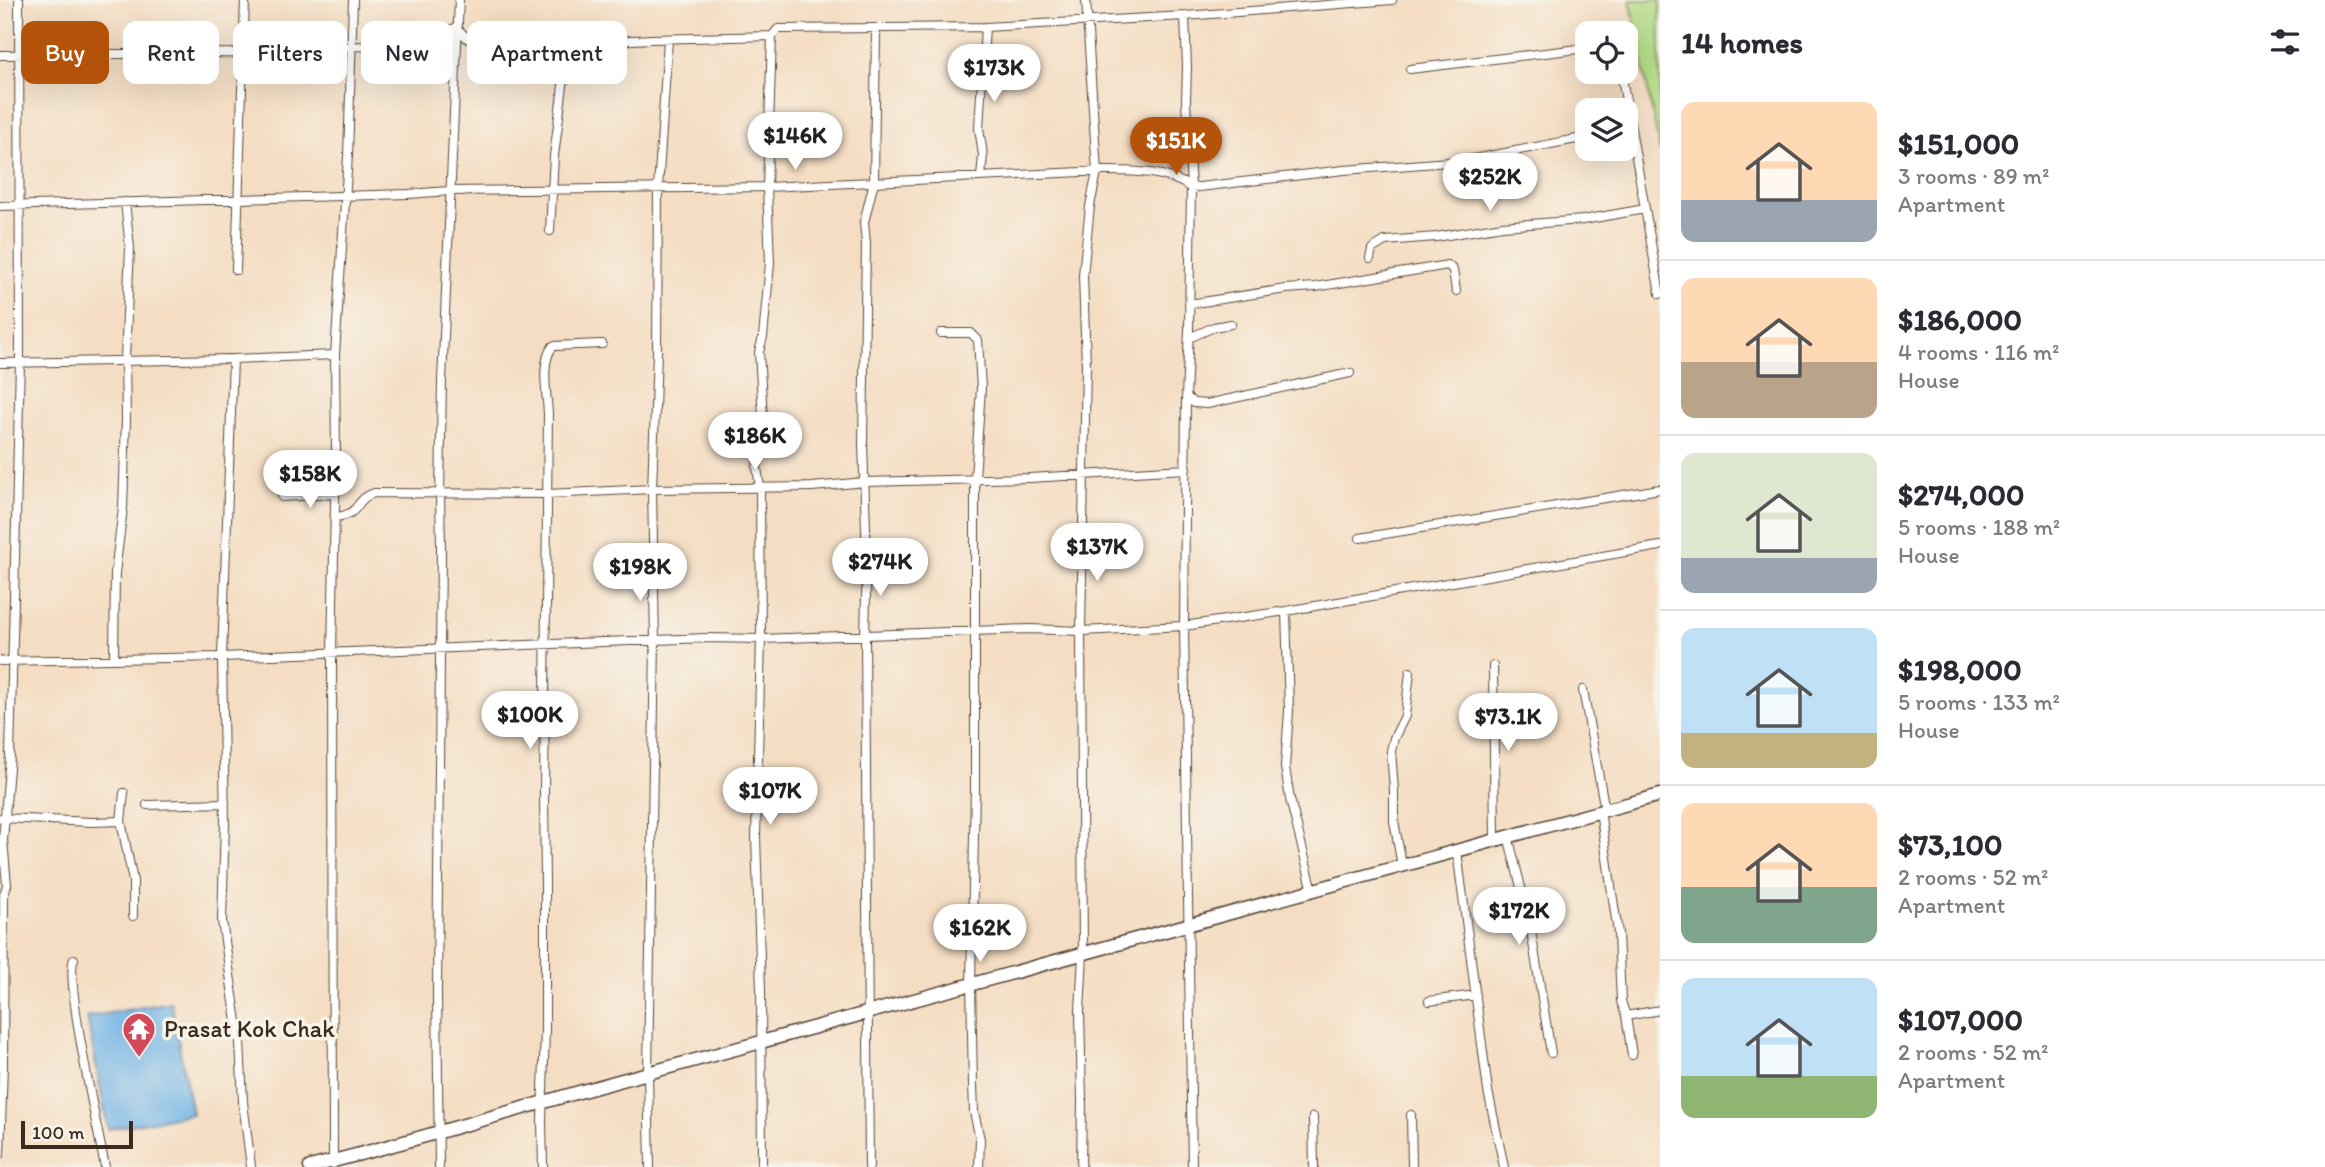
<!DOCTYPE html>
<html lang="en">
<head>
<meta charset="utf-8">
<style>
	body { margin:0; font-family:Itim,sans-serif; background:#f7f7f7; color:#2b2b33; height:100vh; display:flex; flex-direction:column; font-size:26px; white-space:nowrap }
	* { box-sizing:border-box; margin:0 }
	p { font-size:23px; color:#7c7c81 }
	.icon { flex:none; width:38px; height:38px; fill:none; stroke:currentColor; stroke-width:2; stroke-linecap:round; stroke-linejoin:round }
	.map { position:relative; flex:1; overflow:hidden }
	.panel { display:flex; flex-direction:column; background:#fff; width:665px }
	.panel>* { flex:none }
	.top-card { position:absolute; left:21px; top:21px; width:665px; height:63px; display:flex; gap:14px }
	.buttons { position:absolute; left:1575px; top:21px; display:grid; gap:14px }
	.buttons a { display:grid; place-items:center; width:63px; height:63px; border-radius:14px; background:#fff; box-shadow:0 7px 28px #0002; font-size:35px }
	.scale { position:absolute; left:21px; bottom:18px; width:112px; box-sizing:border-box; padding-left:7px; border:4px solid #3b2a1e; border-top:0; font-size:19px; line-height:24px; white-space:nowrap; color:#3b2a1e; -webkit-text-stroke:5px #f7f3e8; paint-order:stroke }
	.price { position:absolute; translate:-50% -60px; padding:0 16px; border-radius:24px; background:#fff; color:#222; font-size:23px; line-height:46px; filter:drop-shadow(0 2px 4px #0008) }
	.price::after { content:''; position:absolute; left:50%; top:42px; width:21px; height:16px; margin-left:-10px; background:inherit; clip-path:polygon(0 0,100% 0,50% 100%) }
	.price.on { background:#b45309; color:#fff }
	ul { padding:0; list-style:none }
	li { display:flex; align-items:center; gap:21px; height:175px; padding:0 21px }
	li+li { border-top:2px solid #e1e1e2 }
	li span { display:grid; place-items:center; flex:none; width:196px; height:140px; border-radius:14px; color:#555 }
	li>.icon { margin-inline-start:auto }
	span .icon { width:84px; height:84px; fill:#fffc; stroke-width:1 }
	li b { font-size:30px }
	h2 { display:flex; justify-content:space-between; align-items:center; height:84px; padding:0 21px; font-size:30px }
	.chip { padding:0 24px; border-radius:14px; background:#fff; box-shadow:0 7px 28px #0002; font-size:24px; line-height:63px }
	.chip.on { background:#b45309; color:#fff }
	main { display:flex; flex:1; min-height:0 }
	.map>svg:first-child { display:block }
	.green { fill:#b0d984; stroke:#768251; stroke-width:2 }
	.water { fill:#72b4e7; stroke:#566f82; stroke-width:2 }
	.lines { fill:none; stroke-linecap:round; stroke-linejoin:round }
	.street-casing { stroke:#574537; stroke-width:10 }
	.secondary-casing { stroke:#574537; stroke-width:15 }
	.street { stroke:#fff; stroke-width:8 }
	.secondary { stroke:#fff; stroke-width:12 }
	.labels { text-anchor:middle; stroke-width:7; stroke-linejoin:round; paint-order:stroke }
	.poi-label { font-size:24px; fill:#3b2a1e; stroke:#f7f3e8; text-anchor:start }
</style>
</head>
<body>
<main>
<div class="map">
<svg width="1660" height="1167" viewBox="0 0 1660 1167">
	<rect width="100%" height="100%" fill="#f7f3e8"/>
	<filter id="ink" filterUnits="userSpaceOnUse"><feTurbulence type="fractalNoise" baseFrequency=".0143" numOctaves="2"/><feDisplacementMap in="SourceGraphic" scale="14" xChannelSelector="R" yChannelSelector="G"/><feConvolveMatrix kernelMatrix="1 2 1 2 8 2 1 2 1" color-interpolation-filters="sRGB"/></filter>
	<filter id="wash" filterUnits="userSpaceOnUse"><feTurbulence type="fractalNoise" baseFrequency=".00686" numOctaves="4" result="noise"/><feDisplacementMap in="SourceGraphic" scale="28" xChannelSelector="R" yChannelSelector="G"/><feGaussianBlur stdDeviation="1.57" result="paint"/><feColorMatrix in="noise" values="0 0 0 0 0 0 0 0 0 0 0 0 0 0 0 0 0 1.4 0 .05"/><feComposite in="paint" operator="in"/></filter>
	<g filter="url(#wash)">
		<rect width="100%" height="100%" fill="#f4ddc2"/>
		<!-- green -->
		<path class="green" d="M 1630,0 L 1660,0 L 1660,152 Z"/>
		<!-- water -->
		<path class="water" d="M 171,1002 L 192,1114 L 108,1129 L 87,1017 Z"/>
	</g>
	<g filter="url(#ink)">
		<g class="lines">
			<defs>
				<path id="street" d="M 1185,16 L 1187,67 L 1186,101 L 1191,188 L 1189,331 L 1186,397 L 1184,626 L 1192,1167
					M 0,55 L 243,53 L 254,47 L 265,44 L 307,52 L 352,46 L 389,47 L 415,36 L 457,28 L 468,39 L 476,40 L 506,37 L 525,48 L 572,46 L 595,42 L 652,39 L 772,36
					M 1410,69 L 1587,48
					M 1621,72 L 1660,294
					M 981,177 L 983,155 L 979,128 L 985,27
					M 0,206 L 408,194 L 449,191 L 767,187 L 1103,171 C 1131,171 1168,170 1191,188 L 1344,170 L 1463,161 L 1587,137
					M 550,231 L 554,156 L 568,46
					M 1370,258 L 1372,249 L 1385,241 L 1436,237 L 1502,226 L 1583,220 L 1645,209
					M 236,270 L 245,0
					M 1189,304 L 1286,289 L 1315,287 L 1448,265 L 1453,270 L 1456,291
					M 941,333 L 971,333 L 978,340 L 981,388 L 975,478 L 975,787 L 971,984 L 973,1084 L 974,1112 L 980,1139 L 979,1167
					M 1189,338 L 1214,327 L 1231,324
					M 233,359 L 222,657 L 225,823 L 222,921 L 240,1042 L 243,1102 L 251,1167
					M 0,363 L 233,359 L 335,355
					M 1186,397 L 1194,403 L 1207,404 L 1350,373
					M 282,497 L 335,494
					M 335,517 C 362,515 353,500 374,493 L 547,494 L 652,489 L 812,487 L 865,482 L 1029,478 L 1186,469
					M 1360,538 L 1660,489
					M 1286,611 L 1289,711 L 1285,767 L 1290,799 L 1313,891
					M 114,659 L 115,573 L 123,508 L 126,419 L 125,359 L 130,248 L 125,202
					M 0,661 L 222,657 L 707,638 L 761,639 L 1029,629 L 1081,631 L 1184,626 L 1286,611 L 1660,546
					M 1493,666 L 1495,840
					M 1583,690 L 1605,810
					M 124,793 L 121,821 L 133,881 L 133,916
					M 147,805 L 225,803
					M 1600,811 L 1618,933 L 1621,1001 L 1626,1016 L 1632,1055
					M 1,818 L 93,822 L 121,821
					M 1508,836 L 1529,919 L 1551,1053
					M 1457,851 L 1488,1091 L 1504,1167
					M 1402,866 L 1394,821 L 1394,790 L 1391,751 L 1394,738 L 1405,716 L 1410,672
					M 74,959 C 64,979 99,1135 105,1167
					M 1429,1001 L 1476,995
					M 1626,1016 L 1660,1010
					M 1411,1115 L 1412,1167
					M 1313,1117 L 1314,1167
					M 0,1154 L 3,1065 L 4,895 L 7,885 L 3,840 L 10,756 L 20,362 L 19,0
					M 333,1164 L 332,653 L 336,456 L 335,355 L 348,156 L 353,0
					M 439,1167 L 437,993 L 441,548 L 440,494 L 442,381 L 459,0
					M 543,1167 L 542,1121 L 545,1029 L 545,883 L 544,792 L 548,414 C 547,394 540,362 553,346 L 602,344
					M 650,1167 L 648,1073 L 655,641 L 652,489 L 657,353 L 658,189 L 668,40
					M 762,1167 L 761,990 L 756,837 L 761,639 L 760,487 L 757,468 L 763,417 L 759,352 L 763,337 L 770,263 L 767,187 L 772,36 L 778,29 L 985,27 L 1185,16 L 1392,0
					M 869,1167 L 865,636 L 867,558 L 863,444 L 866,244 L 864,222 L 874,182 L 876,30
					M 1081,1167 L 1082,1101 L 1080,1011 L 1083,954 L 1081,631 L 1086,365 L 1083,275 L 1090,206 L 1097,172 L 1086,0"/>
				<path id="secondary" d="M 310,1167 C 423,1139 535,1103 648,1073 L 1660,795"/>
			</defs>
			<!-- street casing -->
			<use href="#street" class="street-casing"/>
			<!-- secondary casing -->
			<use href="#secondary" class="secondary-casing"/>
			<!-- street -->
			<use href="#street" class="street"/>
			<!-- secondary -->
			<use href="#secondary" class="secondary"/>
		</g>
	</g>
	<!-- icons -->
	<defs>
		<symbol id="temple-pin" viewBox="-11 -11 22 30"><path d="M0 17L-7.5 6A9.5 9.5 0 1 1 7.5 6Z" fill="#d1495b" stroke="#f7f3e8"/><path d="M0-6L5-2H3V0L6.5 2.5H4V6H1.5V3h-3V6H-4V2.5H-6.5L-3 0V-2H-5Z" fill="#fff"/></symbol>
	</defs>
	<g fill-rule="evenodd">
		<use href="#temple-pin" x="120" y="1010" width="38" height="52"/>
	</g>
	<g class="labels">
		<!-- poi labels -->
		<g class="poi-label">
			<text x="164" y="1037">Prasat Kok Chak</text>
		</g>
	</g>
</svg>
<div class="buttons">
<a><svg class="icon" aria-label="locate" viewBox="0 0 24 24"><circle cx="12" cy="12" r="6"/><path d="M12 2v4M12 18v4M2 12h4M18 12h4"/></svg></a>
<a><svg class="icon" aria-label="layers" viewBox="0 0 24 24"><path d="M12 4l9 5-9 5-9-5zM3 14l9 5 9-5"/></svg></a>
</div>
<div class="scale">100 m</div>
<b class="price" style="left:994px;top:104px">$173K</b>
<b class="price" style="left:795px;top:172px">$146K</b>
<b class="price on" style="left:1176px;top:177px">$151K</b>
<b class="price" style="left:1490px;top:213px">$252K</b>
<b class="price" style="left:755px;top:472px">$186K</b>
<b class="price" style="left:310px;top:510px">$158K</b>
<b class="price" style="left:1097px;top:583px">$137K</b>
<b class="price" style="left:880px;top:598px">$274K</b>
<b class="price" style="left:640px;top:603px">$198K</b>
<b class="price" style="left:530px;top:751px">$100K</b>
<b class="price" style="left:1508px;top:753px">$73.1K</b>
<b class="price" style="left:770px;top:827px">$107K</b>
<b class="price" style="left:1519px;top:947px">$172K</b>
<b class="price" style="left:980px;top:964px">$162K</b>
<div class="top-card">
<a class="chip on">Buy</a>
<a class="chip">Rent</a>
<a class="chip">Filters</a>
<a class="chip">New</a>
<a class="chip">Apartment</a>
</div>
</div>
<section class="panel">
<h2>14 homes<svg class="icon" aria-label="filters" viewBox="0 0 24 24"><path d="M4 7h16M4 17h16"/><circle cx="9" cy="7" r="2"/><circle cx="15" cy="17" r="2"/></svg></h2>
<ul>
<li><span style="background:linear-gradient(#ffd9b3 70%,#9aa5b1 0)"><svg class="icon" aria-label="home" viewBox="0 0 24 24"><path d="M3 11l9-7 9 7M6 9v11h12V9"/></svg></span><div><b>$151,000</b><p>3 rooms · 89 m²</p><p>Apartment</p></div></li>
<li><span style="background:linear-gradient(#ffd9b3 60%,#b9a48a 0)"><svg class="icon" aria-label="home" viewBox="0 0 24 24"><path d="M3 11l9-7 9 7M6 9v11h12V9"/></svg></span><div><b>$186,000</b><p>4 rooms · 116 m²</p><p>House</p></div></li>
<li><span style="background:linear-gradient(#dfe7d0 75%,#9aa5b1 0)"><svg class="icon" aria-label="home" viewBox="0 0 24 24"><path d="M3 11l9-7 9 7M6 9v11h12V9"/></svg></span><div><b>$274,000</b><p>5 rooms · 188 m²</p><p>House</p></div></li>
<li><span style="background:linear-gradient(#bfe0f5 75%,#c2b280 0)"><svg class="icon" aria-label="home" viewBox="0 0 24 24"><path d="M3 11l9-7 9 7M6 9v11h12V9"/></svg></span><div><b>$198,000</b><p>5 rooms · 133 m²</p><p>House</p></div></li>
<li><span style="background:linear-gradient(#ffd9b3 60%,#7fa58c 0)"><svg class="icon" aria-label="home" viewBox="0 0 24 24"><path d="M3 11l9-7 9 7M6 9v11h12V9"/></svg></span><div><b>$73,100</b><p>2 rooms · 52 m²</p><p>Apartment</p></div></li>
<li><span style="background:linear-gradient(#bfe0f5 70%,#8fb573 0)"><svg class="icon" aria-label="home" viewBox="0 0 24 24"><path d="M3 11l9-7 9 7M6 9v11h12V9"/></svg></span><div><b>$107,000</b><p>2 rooms · 52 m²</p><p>Apartment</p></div></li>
</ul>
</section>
</main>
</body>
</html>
